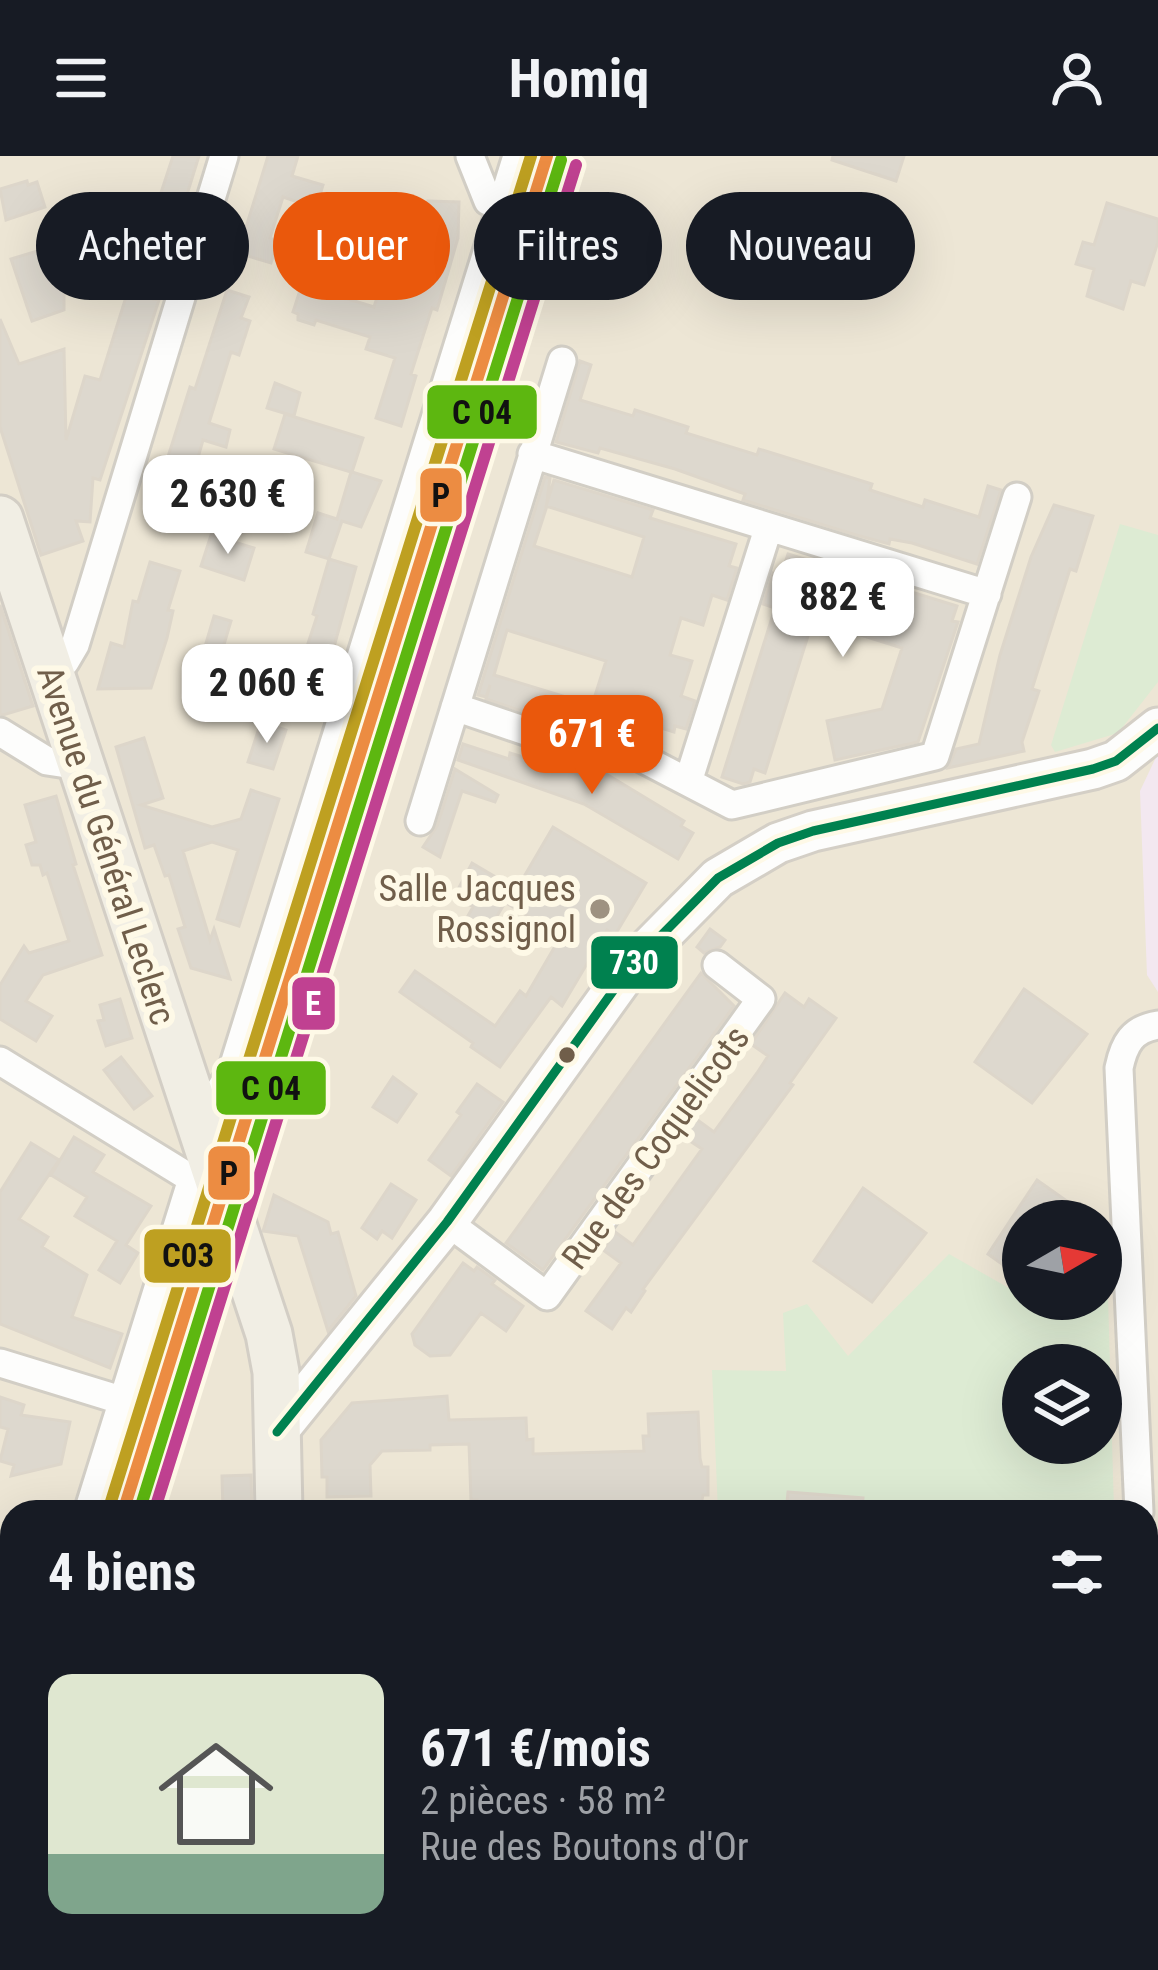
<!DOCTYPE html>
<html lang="fr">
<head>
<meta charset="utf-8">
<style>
	body { margin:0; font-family:"Roboto Condensed",sans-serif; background:#20242c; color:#f1f3f6; height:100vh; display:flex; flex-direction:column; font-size:45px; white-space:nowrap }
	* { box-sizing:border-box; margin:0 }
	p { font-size:39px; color:#9ea1a6 }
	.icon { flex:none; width:66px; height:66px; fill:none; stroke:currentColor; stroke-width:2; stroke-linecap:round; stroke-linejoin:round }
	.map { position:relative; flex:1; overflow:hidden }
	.panel { position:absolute; left:0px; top:1344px; width:1158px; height:471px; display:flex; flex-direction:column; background:#171b24; border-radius:36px 36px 0 0; box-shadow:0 12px 48px #0002 }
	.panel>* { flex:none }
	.top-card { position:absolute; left:36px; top:36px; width:1086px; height:108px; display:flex; gap:24px }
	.needle { width:78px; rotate:81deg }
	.buttons { position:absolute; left:1002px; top:1044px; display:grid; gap:24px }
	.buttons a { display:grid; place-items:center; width:120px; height:120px; border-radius:50%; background:#171b24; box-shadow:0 12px 48px #0002; font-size:60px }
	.price { position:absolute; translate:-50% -102px; padding:0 27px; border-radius:24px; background:#fff; color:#222; font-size:39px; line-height:78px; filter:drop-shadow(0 3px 6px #0008) }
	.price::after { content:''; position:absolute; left:50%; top:72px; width:36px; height:27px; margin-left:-18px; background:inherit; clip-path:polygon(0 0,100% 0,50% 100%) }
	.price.selected { background:#ea580c; color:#fff }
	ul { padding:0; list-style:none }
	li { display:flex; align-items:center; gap:36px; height:300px; padding:0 48px }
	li+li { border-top:3px solid #363941 }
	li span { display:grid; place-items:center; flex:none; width:336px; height:240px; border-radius:24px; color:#555 }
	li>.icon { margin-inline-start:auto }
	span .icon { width:144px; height:144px; fill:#fffc; stroke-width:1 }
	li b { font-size:51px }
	h2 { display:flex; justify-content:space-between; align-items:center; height:144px; padding:0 48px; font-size:51px }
	.tag { padding:0 42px; border-radius:54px; background:#171b24; box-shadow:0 12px 48px #0002; font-size:42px; line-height:108px }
	.tag.selected { background:#ea580c; color:#fff }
	header { display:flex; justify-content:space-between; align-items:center; height:156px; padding:0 48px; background:#171b24; font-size:54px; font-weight:700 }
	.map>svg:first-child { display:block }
	.residential { fill:#ede6d5; fill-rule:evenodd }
	.education { fill:#f3e8f0 }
	.green { fill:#ddebd3; fill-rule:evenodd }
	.building { fill:#ddd8ce; stroke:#ddd6ca; stroke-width:3; fill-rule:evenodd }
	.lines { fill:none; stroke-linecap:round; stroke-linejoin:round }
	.street-casing { stroke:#d2cec5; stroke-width:33 }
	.secondary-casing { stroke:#d4cfc6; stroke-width:45 }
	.primary-casing { stroke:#d3cec5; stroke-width:51 }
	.street { stroke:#fdfdfc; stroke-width:27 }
	.secondary { stroke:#fdfdfc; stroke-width:39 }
	.primary { stroke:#f1eee4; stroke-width:45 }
	.bus-1-casing { stroke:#fef9e7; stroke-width:18 }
	.bus-1 { stroke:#00814f; stroke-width:9 }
	.rail-1-casing { stroke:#fef9e7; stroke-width:21 }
	.rail-2-casing { stroke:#fef9e7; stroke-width:21 }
	.rail-3-casing { stroke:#fef9e7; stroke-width:21 }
	.rail-4-casing { stroke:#fef9e7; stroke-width:21 }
	.rail-1 { stroke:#ec8c42; stroke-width:12 }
	.rail-2 { stroke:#5db710; stroke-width:12 }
	.rail-3 { stroke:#bea021; stroke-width:12 }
	.rail-4 { stroke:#c04191; stroke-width:12 }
	.poi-dot { fill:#9e9281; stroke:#fef9e7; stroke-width:4.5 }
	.bus-dot { fill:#705e4a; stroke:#fef9e7; stroke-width:4.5 }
	.labels { text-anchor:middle; stroke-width:12; stroke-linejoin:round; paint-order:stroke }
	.street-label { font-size:36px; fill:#705e4a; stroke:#fef9e7 }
	.poi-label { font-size:36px; fill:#705e4a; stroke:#fef9e7; text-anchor:end }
	.line-badge { stroke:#fef9e7; stroke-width:4.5 }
	.badge-label { font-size:33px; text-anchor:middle; font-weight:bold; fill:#fff }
	.pale-badge-label { font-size:33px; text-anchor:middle; font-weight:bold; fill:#111 }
</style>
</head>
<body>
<header><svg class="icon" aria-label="menu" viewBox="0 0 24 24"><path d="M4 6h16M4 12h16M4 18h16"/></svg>Homiq<svg class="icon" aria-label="person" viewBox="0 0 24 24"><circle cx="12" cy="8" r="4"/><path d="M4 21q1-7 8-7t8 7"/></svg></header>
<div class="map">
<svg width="1158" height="1814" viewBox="0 0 1158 1814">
	<rect width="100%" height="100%" fill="#f4f2e8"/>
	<!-- residential -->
	<path class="residential" d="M 0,0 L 1158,0 L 1158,1814 L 17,1814 L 21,1803 L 1146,1803 L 1146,1356 L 12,1356 L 12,1545 L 9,1544 L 0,1524 ZM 1023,1065 L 1101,1065 L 1101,1143 L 1023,1143 ZM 1023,1209 L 1101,1209 L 1101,1287 L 1023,1287 Z"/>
	<!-- education -->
	<path class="education" d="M 1158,597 L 1158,836 L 1147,819 L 1140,635 Z
		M 1158,1618 L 1158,1814 L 1107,1814 L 1106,1803 L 1146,1803 L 1146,1627 Z"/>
	<!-- green -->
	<path class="green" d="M 1120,368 L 1158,379 L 1158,526 L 1118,577 L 1055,596 L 1051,589 Z
		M 949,1098 L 1037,1148 L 1108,1139 L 1114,1356 L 718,1356 L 712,1214 L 786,1215 L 783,1157 L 807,1148 L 848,1200 ZM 1023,1209 L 1101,1209 L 1101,1287 L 1023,1287 Z
		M 0,1524 L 12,1545 L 12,1648 L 0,1686 Z"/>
	<!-- building -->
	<path class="building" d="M 173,0 L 199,0 L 175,77 L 144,67 L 151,47 L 157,49 Z
		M 268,0 L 298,0 L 292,20 L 323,29 L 316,52 L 283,41 L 270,82 L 278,85 L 271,107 L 238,97 Z
		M 833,0 L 904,0 L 896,25 L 832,4 Z
		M 27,25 L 28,29 L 37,26 L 45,51 L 6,64 L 0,33 Z
		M 428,45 L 459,46 L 458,82 L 437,154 L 432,152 L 411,218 L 416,220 L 401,270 L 376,262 L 395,202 L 366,193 L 370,181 L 316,164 L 314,169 L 298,164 L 298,158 L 293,156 L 302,128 L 307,130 L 311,116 L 335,123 L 332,138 L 374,151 L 391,96 L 416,103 L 416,72 L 427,73 Z
		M 1107,47 L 1158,63 L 1158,86 L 1144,129 L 1131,125 L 1123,153 L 1087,140 L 1094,113 L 1076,108 L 1083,86 L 1094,89 Z
		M 129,72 L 153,80 L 140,128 L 157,133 L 154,143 L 159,144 L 100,324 L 93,322 L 90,366 L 76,365 L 83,385 L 41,399 L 0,271 L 0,163 L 19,208 L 64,193 L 66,284 L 85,220 L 100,224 L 131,125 L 109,118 L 121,80 L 126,81 Z
		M 57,89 L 64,104 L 64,154 L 32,165 L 11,103 Z
		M 227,134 L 249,141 L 241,162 L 250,165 L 239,199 L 231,196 L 209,267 L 230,274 L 226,291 L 203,284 L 193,319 L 214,325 L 198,375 L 149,361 L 190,231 L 195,233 Z
		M 580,205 L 591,209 L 580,244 L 633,260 L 635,254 L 688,271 L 686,277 L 757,299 L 759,293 L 872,328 L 870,334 L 923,351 L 925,344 L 979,361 L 988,330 L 1001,334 L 977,408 L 912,387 L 890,383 L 889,388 L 856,379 L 743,344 L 745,338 L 675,313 L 600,292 L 598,297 L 556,286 Z
		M 275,227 L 300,237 L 294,260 L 267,252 Z
		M 285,258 L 363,282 L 352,316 L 381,325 L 361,371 L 342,365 L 329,403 L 306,396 L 318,357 L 337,363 L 351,316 L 274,293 Z
		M 545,321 L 550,322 L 546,353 L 534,390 L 632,421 L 644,381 L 546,350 L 554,324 L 653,354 L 650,362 L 736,388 L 729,410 L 737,412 L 727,444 L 712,439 L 703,469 L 681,462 L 670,499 L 692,505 L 681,540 L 695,545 L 686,573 L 675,570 L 674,576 L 592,550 L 584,576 L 486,543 L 490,529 L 486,541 L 478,539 ZM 507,474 L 606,505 L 592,549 L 494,519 Z
		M 1054,349 L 1093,360 L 1076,415 L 1070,413 L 1032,533 L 1039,535 L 1022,586 L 1024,595 L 948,612 L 956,593 L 979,588 L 1000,499 L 1031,401 Z
		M 211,379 L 254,392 L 244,424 L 201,410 Z
		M 788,398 L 957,450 L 952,465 L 958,466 L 918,586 L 835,604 L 827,565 L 882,553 L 902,492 L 813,464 L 765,617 L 754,613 L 750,626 L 743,628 L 722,621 L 775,452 L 763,448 L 773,417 L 781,419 Z
		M 329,403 L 356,411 L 323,531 L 296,524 L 317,460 L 313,458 Z
		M 150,406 L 180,415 L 168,454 L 173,455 L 167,482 L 151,532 L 98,533 L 111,487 L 124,491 L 133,445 L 138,446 Z
		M 0,449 L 33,550 L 3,559 L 0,558 Z
		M 214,460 L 231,465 L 211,532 L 288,534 L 289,538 L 202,564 L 202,534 L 193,531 Z
		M 261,566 L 286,574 L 273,613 L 248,606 Z
		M 144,582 L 163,642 L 141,649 L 212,671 L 241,663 L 251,634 L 279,643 L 239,770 L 217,763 L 238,694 L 212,686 L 183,695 L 210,784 L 214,773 L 230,823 L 191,812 L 178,773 L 185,771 L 169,719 L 165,720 L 154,689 L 145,692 L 116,591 Z
		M 463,588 L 509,603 L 510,597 L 589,622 L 592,614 L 606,618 L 684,665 L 681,670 L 693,677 L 678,703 L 584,648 L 458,604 Z
		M 455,613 L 498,639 L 495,646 L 462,635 L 440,701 L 423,691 L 437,670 Z
		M 56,640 L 76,708 L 73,709 L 102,799 L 43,819 L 26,845 L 52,860 L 36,885 L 0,863 L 0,829 L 24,790 L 29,797 L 69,785 L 47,717 L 43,719 L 40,709 L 32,709 L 26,689 L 36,686 L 25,649 Z
		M 553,671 L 646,727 L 615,779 L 607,774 L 562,850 L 551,841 L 500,911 L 471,891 L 473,887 L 400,836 L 415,815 L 495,870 L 520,835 L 526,840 L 561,780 L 508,748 Z
		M 472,707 L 514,732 L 486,778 L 465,765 L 473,751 L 455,739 Z
		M 710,773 L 725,784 L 720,791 L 704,797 L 697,791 Z
		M 701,817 L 734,850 L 543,1114 L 506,1087 Z
		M 1024,833 L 1087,878 L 1032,947 L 975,906 Z
		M 785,837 L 804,851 L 809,843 L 836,862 L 790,927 L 793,929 L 643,1133 L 645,1135 L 631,1156 L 626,1152 L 612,1173 L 586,1155 L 621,1107 L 603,1094 L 615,1076 L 633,1089 L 702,993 L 684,981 L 696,963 L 714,976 L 757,917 L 768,900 L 751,888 Z
		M 120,843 L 132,882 L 106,890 L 98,865 L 104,864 L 100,849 Z
		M 121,901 L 152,940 L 134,953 L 104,914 Z
		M 393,921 L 416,938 L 397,966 L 373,951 Z
		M 477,928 L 503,946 L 451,1020 L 429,1004 L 461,959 L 457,956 Z
		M 74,981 L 104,999 L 93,1016 L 151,1050 L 126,1089 L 138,1097 L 120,1127 L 99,1114 L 117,1085 L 75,1060 L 87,1041 L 51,1019 Z
		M 31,987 L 59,1004 L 19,1063 L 48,1081 L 42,1091 L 87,1119 L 72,1161 L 122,1178 L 110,1212 L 0,1168 L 0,1036 Z
		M 1037,1024 L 1095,1065 L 1023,1065 L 1023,1123 L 988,1098 Z
		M 391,1028 L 416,1044 L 392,1082 L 382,1075 L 377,1083 L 362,1072 Z
		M 863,1032 L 926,1077 L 872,1146 L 814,1105 Z
		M 274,1039 L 328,1066 L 331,1078 L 338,1076 L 356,1140 L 328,1175 L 298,1080 L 263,1075 Z
		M 463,1107 L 474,1115 L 477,1111 L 495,1124 L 492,1128 L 523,1150 L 506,1175 L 481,1157 L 450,1199 L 430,1200 L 415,1189 L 412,1178 Z
		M 447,1240 L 449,1264 L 526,1262 L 527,1284 L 533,1283 L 533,1298 L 644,1295 L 643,1280 L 649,1280 L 648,1258 L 698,1256 L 700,1302 L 702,1311 L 708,1311 L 708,1339 L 703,1339 L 701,1349 L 478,1356 L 477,1344 L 471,1344 L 469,1288 L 430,1289 L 430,1294 L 382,1295 L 370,1309 L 371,1340 L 327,1341 L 327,1321 L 322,1321 L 321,1284 L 352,1247 Z
		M 0,1241 L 24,1249 L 21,1259 L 70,1266 L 61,1308 L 11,1320 L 14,1309 L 0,1305 L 8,1273 L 0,1271 Z
		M 251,1319 L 252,1356 L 223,1356 L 222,1320 Z
		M 788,1336 L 863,1342 L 862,1356 L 786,1356 Z"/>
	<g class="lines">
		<defs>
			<path id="street" d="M 470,0 L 488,45 L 502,50
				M 532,298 L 987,438
				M 50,518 L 65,506 L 75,489 L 224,0
				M 455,551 L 584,595 L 636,599 L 732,649 L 935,600 L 1017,341
				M 0,576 L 47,605 L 80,610
				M 688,626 L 768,373
				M 420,665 L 562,205
				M 0,905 L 192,1023
				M 192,948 L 218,937 L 232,915 L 517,0
				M 447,1066 L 547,1140 L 761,843 L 717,809
				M 0,1207 L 124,1245
				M 88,1356 L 192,1023
				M 1139,1356 L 1119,912 C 1124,888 1132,873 1158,869
				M 470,1803 L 471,1814
				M 759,1803 L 760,1814"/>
			<path id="secondary" d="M 277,1276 L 447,1066 L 631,810 L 718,722 L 778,687 L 813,675 L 1093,613 L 1116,605 L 1158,572"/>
			<path id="primary" d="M 0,363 L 269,1178 L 276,1216 L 279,1356
				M 293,1803 L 293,1814"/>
		</defs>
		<!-- street casing -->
		<use href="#street" class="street-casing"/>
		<!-- secondary casing -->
		<use href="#secondary" class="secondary-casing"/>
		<!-- primary casing -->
		<use href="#primary" class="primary-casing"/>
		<!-- street -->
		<use href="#street" class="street"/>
		<!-- secondary -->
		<use href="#secondary" class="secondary"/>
		<!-- primary -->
		<use href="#primary" class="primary"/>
		<defs>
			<path id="bus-1" d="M 277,1276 L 447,1066 L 631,810 L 718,722 L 778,687 L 813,675 L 1093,613 L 1116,605 L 1158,572"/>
		</defs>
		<!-- bus-1 casing -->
		<use href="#bus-1" class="bus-1-casing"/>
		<!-- bus-1 -->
		<use href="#bus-1" class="bus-1"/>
		<defs>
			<path id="rail-1" d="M 123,1356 L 547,0"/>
			<path id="rail-2" d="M 139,1356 L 561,4"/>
			<path id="rail-3" d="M 109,1352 L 531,0"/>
			<path id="rail-4" d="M 154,1356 L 576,9"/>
		</defs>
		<!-- rail-1 casing -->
		<use href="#rail-1" class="rail-1-casing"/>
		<!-- rail-2 casing -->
		<use href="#rail-2" class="rail-2-casing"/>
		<!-- rail-3 casing -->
		<use href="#rail-3" class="rail-3-casing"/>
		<!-- rail-4 casing -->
		<use href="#rail-4" class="rail-4-casing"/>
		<!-- rail-1 -->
		<use href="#rail-1" class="rail-1"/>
		<!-- rail-2 -->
		<use href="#rail-2" class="rail-2"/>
		<!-- rail-3 -->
		<use href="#rail-3" class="rail-3"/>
		<!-- rail-4 -->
		<use href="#rail-4" class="rail-4"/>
	</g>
	<!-- markers -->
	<circle class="poi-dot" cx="600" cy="753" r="12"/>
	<circle class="bus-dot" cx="567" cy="899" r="10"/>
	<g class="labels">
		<!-- street labels -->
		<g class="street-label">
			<text transform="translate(107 689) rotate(72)" y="13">Avenue du Général Leclerc</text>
			<text transform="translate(655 991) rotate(-54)" y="13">Rue des Coquelicots</text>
		</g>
		<!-- poi labels -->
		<g class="poi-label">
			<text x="576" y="745">Salle Jacques<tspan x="576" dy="41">Rossignol</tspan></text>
		</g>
	</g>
	<g class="line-badge">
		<rect x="425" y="227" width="114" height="58" rx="12" fill="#5db710"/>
		<rect x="418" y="310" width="46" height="58" rx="12" fill="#ec8c42"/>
		<rect x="589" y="778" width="91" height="57" rx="12" fill="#00814f"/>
		<rect x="290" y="819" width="47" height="57" rx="12" fill="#c04191"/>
		<rect x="214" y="903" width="114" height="58" rx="12" fill="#5db710"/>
		<rect x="206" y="988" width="46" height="58" rx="12" fill="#ec8c42"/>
		<rect x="142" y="1071" width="91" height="58" rx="12" fill="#bea021"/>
	</g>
	<g class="badge-label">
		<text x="634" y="818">730</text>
		<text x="313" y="859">E</text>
	</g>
	<g class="pale-badge-label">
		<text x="482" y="268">C 04</text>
		<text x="441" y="351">P</text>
		<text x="271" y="944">C 04</text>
		<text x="229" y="1029">P</text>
		<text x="188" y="1111">C03</text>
	</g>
</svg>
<div class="buttons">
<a><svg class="needle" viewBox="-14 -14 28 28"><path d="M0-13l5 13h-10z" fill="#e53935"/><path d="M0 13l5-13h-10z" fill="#9ea1a6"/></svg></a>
<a><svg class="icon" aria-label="layers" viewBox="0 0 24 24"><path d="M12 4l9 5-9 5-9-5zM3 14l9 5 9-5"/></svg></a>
</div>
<b class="price" style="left:228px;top:401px">2 630 €</b>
<b class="price" style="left:843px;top:504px">882 €</b>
<b class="price" style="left:267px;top:590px">2 060 €</b>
<b class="price selected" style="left:592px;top:641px">671 €</b>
<div class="top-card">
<a class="tag">Acheter</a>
<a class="tag selected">Louer</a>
<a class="tag">Filtres</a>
<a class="tag">Nouveau</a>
</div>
<section class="panel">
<h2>4 biens<svg class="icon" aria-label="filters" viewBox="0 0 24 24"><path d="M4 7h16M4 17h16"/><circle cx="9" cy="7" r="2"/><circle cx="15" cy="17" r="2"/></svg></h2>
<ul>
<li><span style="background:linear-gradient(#dfe7d0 75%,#7fa58c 0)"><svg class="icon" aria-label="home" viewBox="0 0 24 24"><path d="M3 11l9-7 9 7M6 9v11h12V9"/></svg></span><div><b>671 €/mois</b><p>2 pièces · 58 m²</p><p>Rue des Boutons d'Or</p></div></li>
</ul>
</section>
</div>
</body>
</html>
